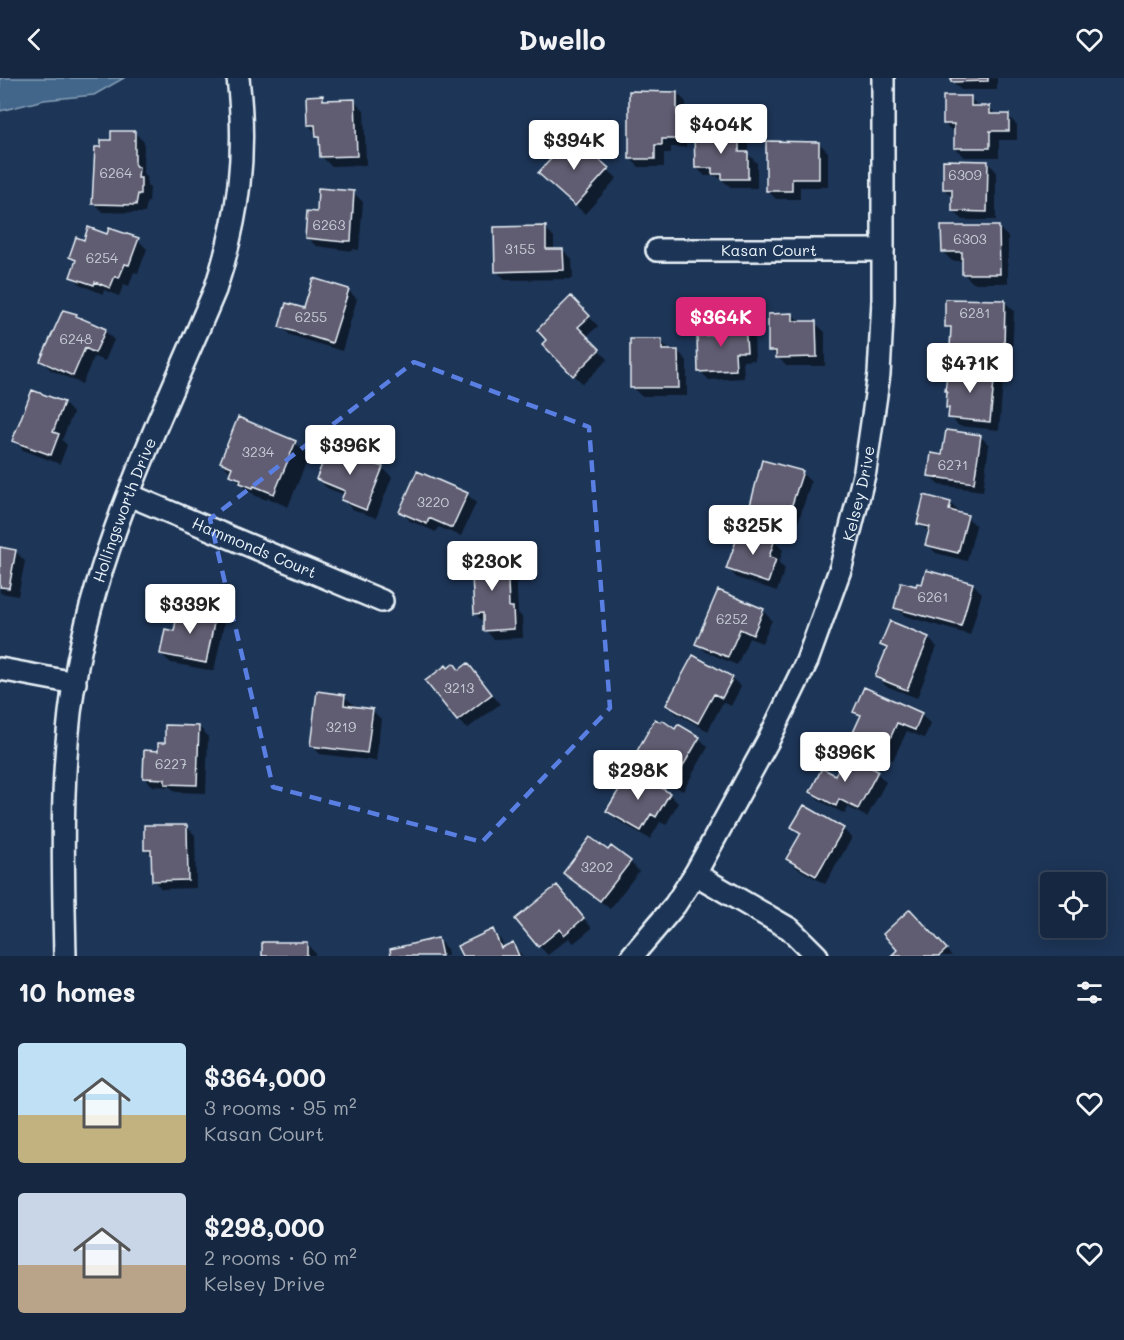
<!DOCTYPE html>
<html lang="en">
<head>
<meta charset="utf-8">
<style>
	body { margin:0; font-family:Mali,sans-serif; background:#23344c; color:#f1f3f6; height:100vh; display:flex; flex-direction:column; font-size:22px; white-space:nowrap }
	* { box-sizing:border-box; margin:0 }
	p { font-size:20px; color:#9ea6b1 }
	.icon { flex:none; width:33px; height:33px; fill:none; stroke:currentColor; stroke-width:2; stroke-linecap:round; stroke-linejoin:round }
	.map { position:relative; height:878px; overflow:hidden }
	.side { display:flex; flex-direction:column; background:#162841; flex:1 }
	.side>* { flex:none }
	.controls { position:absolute; left:1040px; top:794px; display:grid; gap:12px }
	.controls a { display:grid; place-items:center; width:66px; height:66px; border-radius:6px; background:#162841; box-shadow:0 3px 15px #0003,0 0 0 2px #35445a; font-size:30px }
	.price { position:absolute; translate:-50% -51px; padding:0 14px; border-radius:6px; background:#fff; color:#222; font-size:20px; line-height:39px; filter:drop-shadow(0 2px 3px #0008) }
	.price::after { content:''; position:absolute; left:50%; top:36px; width:18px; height:14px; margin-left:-9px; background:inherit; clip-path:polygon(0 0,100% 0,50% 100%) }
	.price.current { background:#db2777; color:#fff }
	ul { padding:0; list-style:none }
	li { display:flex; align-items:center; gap:18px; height:150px; padding:0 18px }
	li span { display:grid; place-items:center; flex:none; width:168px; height:120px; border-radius:6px; color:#555 }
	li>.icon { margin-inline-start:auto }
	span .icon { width:72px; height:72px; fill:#fffc; stroke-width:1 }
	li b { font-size:26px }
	h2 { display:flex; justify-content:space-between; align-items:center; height:72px; padding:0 18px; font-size:26px }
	header { display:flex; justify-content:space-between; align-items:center; height:78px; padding:0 18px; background:#162841; font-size:27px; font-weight:700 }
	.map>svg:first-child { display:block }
	.water { fill:#43668a; stroke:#859eb6; stroke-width:1.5 }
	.shadow { fill:#0007 }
	.building { fill:#605b71; stroke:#e8f1f8; stroke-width:1.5 }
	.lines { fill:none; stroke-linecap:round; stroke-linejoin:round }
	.street-casing { stroke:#e8f1f8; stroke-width:26 }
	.street { stroke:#1d3557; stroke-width:21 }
	.marked { fill:none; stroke:#5a7fe2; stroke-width:4.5; stroke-dasharray:12 8; stroke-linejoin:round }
	.labels { text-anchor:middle; stroke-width:4.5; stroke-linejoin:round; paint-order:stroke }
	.number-label { font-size:14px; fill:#c6ccd6 }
	.street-label { font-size:16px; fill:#e8f1f8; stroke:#1d3557 }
</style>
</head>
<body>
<header><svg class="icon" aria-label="back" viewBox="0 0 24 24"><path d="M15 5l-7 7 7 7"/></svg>Dwello<svg class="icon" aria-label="heart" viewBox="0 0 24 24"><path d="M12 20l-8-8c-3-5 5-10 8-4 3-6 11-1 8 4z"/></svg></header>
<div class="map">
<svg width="1124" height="878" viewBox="0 0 1124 878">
	<rect width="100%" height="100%" fill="#1d3557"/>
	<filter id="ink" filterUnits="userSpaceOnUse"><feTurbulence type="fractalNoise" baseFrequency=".0167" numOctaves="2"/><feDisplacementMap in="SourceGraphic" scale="12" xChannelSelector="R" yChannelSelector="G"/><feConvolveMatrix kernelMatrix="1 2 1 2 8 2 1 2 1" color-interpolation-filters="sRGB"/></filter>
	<g filter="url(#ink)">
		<!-- water -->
		<path class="water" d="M 0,0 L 124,0 L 94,17 L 44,22 L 0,33 Z"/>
		<!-- shadow -->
		<path class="shadow" d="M 952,0 L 997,0 L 997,12 L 961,12 L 952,3 Z
			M 677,15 L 686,24 L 686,69 L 671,69 L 671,75 L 664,75 L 664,89 L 639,89 L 630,80 Z
			M 322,19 L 327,24 L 354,23 L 364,32 L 366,87 L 331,88 L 322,79 L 321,62 L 309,47 Z
			M 970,20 L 979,29 L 989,29 L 998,38 L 1008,38 L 1017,47 L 1017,62 L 999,62 L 999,79 L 965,79 L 955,70 L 955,55 L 944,46 Z
			M 135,55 L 144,64 L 143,95 L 147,99 L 147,108 L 150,110 L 149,124 L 147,124 L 145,135 L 103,134 L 94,125 L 102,70 Z
			M 739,56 L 748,65 L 748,76 L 757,85 L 757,110 L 732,110 L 717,98 L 705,98 L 696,89 Z
			M 572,60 L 617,100 L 585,136 L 549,104 Z
			M 819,65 L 828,74 L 828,109 L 800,109 L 800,121 L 776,121 L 767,112 Z
			M 987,84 L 996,93 L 996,142 L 963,142 L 954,133 L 954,120 L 944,111 Z
			M 353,114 L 363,124 L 359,172 L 353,171 L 353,173 L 316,168 L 306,159 L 318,136 Z
			M 545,150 L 554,159 L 554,172 L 563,172 L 572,181 L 573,201 L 506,202 L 496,193 Z
			M 999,150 L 1008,159 L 1008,205 L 973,205 L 964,196 L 964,183 L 952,183 L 943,174 Z
			M 108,157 L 138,162 L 147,171 L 138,195 L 134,194 L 129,208 L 124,206 L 119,218 L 104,212 L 103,216 L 81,207 L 72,198 L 77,185 L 71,179 L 84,164 Z
			M 348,212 L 357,221 L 342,273 L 290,257 L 281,248 L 305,232 Z
			M 571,220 L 598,248 L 586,259 L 608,281 L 583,306 L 544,266 Z
			M 1005,224 L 1014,233 L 1012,280 L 961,279 L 952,269 L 952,254 L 946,248 Z
			M 64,234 L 76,238 L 80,241 L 105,253 L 114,262 L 105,283 L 94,279 L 82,306 L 51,292 L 42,283 Z
			M 793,237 L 801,245 L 815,245 L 825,254 L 825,288 L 787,288 L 770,272 Z
			M 745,246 L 754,255 L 755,282 L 743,283 L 744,300 L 709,302 L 700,293 L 713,258 Z
			M 661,263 L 670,273 L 678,273 L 687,283 L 687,318 L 641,318 L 632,309 Z
			M 994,295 L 1003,304 L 999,352 L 959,348 L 950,339 L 950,332 L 947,329 Z
			M 32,314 L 64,325 L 73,335 L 62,362 L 67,367 L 60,386 L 23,372 L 14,362 Z
			M 980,358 L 989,367 L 983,413 L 939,407 L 929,398 L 943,378 Z
			M 295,365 L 309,378 L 288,429 L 268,420 L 267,422 L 256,418 L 245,410 L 221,384 Z
			M 383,390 L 392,399 L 376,440 L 352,431 L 343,422 L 345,417 L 327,410 L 318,401 Z
			M 802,395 L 811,404 L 795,454 L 759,443 L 750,434 Z
			M 467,416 L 476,425 L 461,458 L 438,449 L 436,454 L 410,443 L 401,433 Z
			M 950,425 L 960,435 L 959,437 L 967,439 L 976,448 L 967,483 L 936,475 L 927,466 L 930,455 L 919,445 Z
			M 774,463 L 783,472 L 779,485 L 785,491 L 777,513 L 737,500 L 728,491 Z
			M 0,471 L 15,473 L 25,483 L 18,518 L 0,515 Z
			M 507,478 L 516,487 L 518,535 L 522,539 L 523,560 L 494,561 L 485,552 L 484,545 L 475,535 Z
			M 973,506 L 982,515 L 970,557 L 905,538 L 896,529 L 917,510 Z
			M 763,533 L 772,542 L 762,565 L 749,560 L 737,587 L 706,574 L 697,565 Z
			M 215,537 L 224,546 L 214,593 L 171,585 L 161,576 L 175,555 Z
			M 928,560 L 937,569 L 917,620 L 886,608 L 877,599 L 887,573 L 881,567 Z
			M 468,587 L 500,626 L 467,651 L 458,642 L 460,593 Z
			M 732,600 L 741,609 L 731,628 L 723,624 L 708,653 L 677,636 L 667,627 Z
			M 865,611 L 921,637 L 931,646 L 924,660 L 907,653 L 893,682 L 862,668 L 853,658 L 861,639 L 855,633 Z
			M 344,618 L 354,627 L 353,630 L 372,632 L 381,641 L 376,683 L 320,676 L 311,667 Z
			M 199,649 L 208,658 L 206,715 L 176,714 L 170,709 L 153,708 L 144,699 L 159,674 L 166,667 Z
			M 672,651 L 699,660 L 708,669 L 683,713 L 643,691 L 634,682 Z
			M 877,695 L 886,704 L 867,739 L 848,729 L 845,736 L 820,723 L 811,714 L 836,699 Z
			M 669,716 L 678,725 L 666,747 L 660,744 L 650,761 L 617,742 L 608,733 Z
			M 186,748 L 195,757 L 196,810 L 162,811 L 153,802 L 153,778 L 146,771 Z
			M 793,749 L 843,751 L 852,760 L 825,806 L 797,790 L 787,781 L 801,757 Z
			M 630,784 L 639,793 L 610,831 L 565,795 Z
			M 557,809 L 592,850 L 574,865 L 569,860 L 548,877 L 539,868 Z
			M 919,843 L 952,878 L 893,878 Z
			M 492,853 L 501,862 L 505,870 L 512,866 L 523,878 L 463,878 Z
			M 438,862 L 447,871 L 448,878 L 393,878 Z
			M 306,865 L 315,875 L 315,878 L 264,878 Z"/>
		<!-- building -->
		<path class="building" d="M 951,0 L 988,0 L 988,3 L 951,4 Z
			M 629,13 L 677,14 L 677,61 L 662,61 L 662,67 L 655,67 L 655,81 L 629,81 Z
			M 323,17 L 323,22 L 355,21 L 357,78 L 320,79 L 319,59 L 316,59 L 315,47 L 307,47 L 306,18 Z
			M 943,18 L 971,18 L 971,28 L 990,28 L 990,36 L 1009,36 L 1009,53 L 990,53 L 990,70 L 954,70 L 954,46 L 943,46 Z
			M 111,53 L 135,53 L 135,88 L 139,89 L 138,100 L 141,100 L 141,116 L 138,116 L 136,127 L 92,126 L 95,69 L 101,69 L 101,62 L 111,62 Z
			M 739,54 L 739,74 L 748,74 L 748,101 L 722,101 L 722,96 L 712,96 L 712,90 L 695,90 L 694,55 Z
			M 572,58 L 609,90 L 575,128 L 538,95 Z
			M 766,63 L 819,64 L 819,101 L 792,101 L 792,113 L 766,113 Z
			M 943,82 L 988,83 L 987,134 L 952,133 L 952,111 L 943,111 Z
			M 318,110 L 354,113 L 351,163 L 344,163 L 344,164 L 305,160 L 307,133 L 317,134 Z
			M 546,148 L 546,171 L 563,171 L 564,192 L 495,194 L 494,149 Z
			M 941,148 L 999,148 L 1000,196 L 962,196 L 962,174 L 942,174 Z
			M 88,149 L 107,156 L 109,150 L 139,160 L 129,187 L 125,186 L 119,200 L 115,198 L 110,210 L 95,204 L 94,207 L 70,199 L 76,182 L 69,179 L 76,159 L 84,162 Z
			M 313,200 L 349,211 L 332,265 L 279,249 L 286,225 L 304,230 Z
			M 571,218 L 590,238 L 578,249 L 600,271 L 573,298 L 542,266 L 546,262 L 537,252 Z
			M 945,221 L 1005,222 L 1004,271 L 950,270 L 951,249 L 945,249 Z
			M 63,232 L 77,236 L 76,238 L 106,251 L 95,275 L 85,270 L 73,298 L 40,283 Z
			M 793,235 L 793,243 L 816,243 L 817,279 L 776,280 L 776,273 L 768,273 L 768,236 Z
			M 745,245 L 747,274 L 735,274 L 736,292 L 698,294 L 697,258 L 711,257 L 711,250 L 718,250 L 718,246 Z
			M 630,261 L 662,261 L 662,272 L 678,272 L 679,310 L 630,310 Z
			M 948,289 L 995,293 L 990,344 L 948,340 L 949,330 L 946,330 L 947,313 L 945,313 Z
			M 32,312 L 64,324 L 53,354 L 59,356 L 51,377 L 12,363 Z
			M 238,339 L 296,363 L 274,416 L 254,408 L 253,410 L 240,405 L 241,401 L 229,397 L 232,389 L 220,384 Z
			M 946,352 L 981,357 L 974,405 L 928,398 L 931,375 L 942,377 Z
			M 330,367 L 383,389 L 366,432 L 341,422 L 345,413 L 316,401 Z
			M 762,382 L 803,393 L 786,445 L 748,435 Z
			M 417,393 L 468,415 L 452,450 L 429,440 L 427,446 L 399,434 Z
			M 924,417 L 951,424 L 949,432 L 968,437 L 958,475 L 925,467 L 930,449 L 917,446 Z
			M 741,449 L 775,461 L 769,479 L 776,481 L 768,505 L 726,491 Z
			M 0,469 L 16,472 L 9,510 L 0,509 Z
			M 507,476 L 509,529 L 513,529 L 514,551 L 483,553 L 483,535 L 474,536 L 471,478 Z
			M 926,492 L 973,505 L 961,548 L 894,530 L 901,504 L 916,508 L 917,505 L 922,506 Z
			M 718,512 L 764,531 L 753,557 L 740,551 L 728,579 L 695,566 Z
			M 179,528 L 216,535 L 206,585 L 160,576 L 165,551 L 174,553 Z
			M 890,543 L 929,559 L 907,612 L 875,599 L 887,570 L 880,567 Z
			M 693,577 L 733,599 L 722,620 L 714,616 L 698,645 L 666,627 Z
			M 454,585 L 459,592 L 468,585 L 492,616 L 457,643 L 425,603 L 446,587 L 448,590 Z
			M 864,609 L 922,635 L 915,652 L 897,645 L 884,674 L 851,659 L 861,637 L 853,634 Z
			M 317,613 L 345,617 L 344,627 L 373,631 L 367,675 L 310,668 Z
			M 655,641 L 660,644 L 662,642 L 675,651 L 678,646 L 700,659 L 673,705 L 632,682 Z
			M 165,647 L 199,648 L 197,707 L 165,706 L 165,701 L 143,700 L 144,672 L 158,673 L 158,665 L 165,665 Z
			M 846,677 L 878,693 L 858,731 L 839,721 L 836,728 L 810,714 L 822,690 L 835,697 Z
			M 631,692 L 670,715 L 656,739 L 651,736 L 641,753 L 606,733 Z
			M 804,727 L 844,750 L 816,798 L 786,781 L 801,755 L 791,749 Z
			M 144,747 L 187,747 L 188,802 L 152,803 L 151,772 L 144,772 Z
			M 590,759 L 608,772 L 611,768 L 631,783 L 600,823 L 563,795 Z
			M 557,807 L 584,840 L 564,857 L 560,851 L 538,869 L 515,841 Z
			M 910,831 L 947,871 L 939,878 L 891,878 L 897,872 L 883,856 Z
			M 493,851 L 501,870 L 513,864 L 519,878 L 462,878 L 457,868 Z
			M 438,860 L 442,878 L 391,878 L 390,871 Z
			M 262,864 L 307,864 L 307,878 L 262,878 Z"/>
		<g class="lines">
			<defs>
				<g id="street">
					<path id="s1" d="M 657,172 L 883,172"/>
					<path id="s2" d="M 129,417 L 382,523"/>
					<path d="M 0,591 L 75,605"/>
					<path d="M 695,796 L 790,851 L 817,878"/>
					<path id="s3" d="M 65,878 C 63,779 59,681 78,583 C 104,453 164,333 215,212 C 239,139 247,76 238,0"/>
					<path id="s4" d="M 632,878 L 675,827 L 695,796 L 769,661 L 807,583 L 841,489 L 865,393 L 879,296 L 883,222 L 883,0"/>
				</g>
			</defs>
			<!-- street casing -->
			<use href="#street" class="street-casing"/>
			<!-- street -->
			<use href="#street" class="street"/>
		</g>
	</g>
	<!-- marked area -->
	<path class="marked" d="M 414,284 L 589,349 L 610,630 L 482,764 L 273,709 L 210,441 Z"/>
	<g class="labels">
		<!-- number labels -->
		<g class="number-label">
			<text x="116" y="100">6264</text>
			<text x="965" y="102">6309</text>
			<text x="329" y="152">6263</text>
			<text x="970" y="166">6303</text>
			<text x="520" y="176">3155</text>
			<text x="102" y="185">6254</text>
			<text x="975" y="240">6281</text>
			<text x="311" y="244">6255</text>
			<text x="76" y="266">6248</text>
			<text x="258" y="379">3234</text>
			<text x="953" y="392">6271</text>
			<text x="433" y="429">3220</text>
			<text x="933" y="524">6261</text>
			<text x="732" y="546">6252</text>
			<text x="459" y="615">3213</text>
			<text x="341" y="654">3219</text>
			<text x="171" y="691">6227</text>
			<text x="597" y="794">3202</text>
		</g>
		<!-- street labels -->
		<g class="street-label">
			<text dy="6" stroke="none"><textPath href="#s1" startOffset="112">Kasan Court</textPath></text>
			<text dy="6" stroke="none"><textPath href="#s4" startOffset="520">Kelsey Drive</textPath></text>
			<text dy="6" stroke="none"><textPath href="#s3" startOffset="454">Hollingsworth Drive</textPath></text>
			<text dy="6" stroke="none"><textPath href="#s2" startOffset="136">Hammonds Court</textPath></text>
		</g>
	</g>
</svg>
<div class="controls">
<a><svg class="icon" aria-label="locate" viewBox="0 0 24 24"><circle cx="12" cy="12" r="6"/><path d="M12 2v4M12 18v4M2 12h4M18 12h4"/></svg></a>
</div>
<b class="price" style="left:721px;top:77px">$404K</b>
<b class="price" style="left:574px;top:93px">$394K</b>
<b class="price current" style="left:721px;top:270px">$364K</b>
<b class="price" style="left:970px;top:316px">$471K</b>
<b class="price" style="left:350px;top:398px">$396K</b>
<b class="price" style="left:753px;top:478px">$325K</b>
<b class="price" style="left:492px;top:514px">$230K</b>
<b class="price" style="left:190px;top:557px">$339K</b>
<b class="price" style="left:845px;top:705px">$396K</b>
<b class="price" style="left:638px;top:723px">$298K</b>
</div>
<section class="side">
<h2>10 homes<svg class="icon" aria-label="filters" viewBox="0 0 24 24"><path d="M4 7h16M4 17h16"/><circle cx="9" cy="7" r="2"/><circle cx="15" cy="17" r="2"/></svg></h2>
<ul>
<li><span style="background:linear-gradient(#bfe0f5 60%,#c2b280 0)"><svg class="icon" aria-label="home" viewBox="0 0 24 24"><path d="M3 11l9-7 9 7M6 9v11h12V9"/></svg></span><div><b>$364,000</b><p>3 rooms · 95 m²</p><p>Kasan Court</p></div><svg class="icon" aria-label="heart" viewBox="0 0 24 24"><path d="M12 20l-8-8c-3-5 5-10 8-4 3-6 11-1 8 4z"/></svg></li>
<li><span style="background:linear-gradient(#c9d6e8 60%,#b9a48a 0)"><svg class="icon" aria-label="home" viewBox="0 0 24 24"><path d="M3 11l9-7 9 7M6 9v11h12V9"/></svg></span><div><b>$298,000</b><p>2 rooms · 60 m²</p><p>Kelsey Drive</p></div><svg class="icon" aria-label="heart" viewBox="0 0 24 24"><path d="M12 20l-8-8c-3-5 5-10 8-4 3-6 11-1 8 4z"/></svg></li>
</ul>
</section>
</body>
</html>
